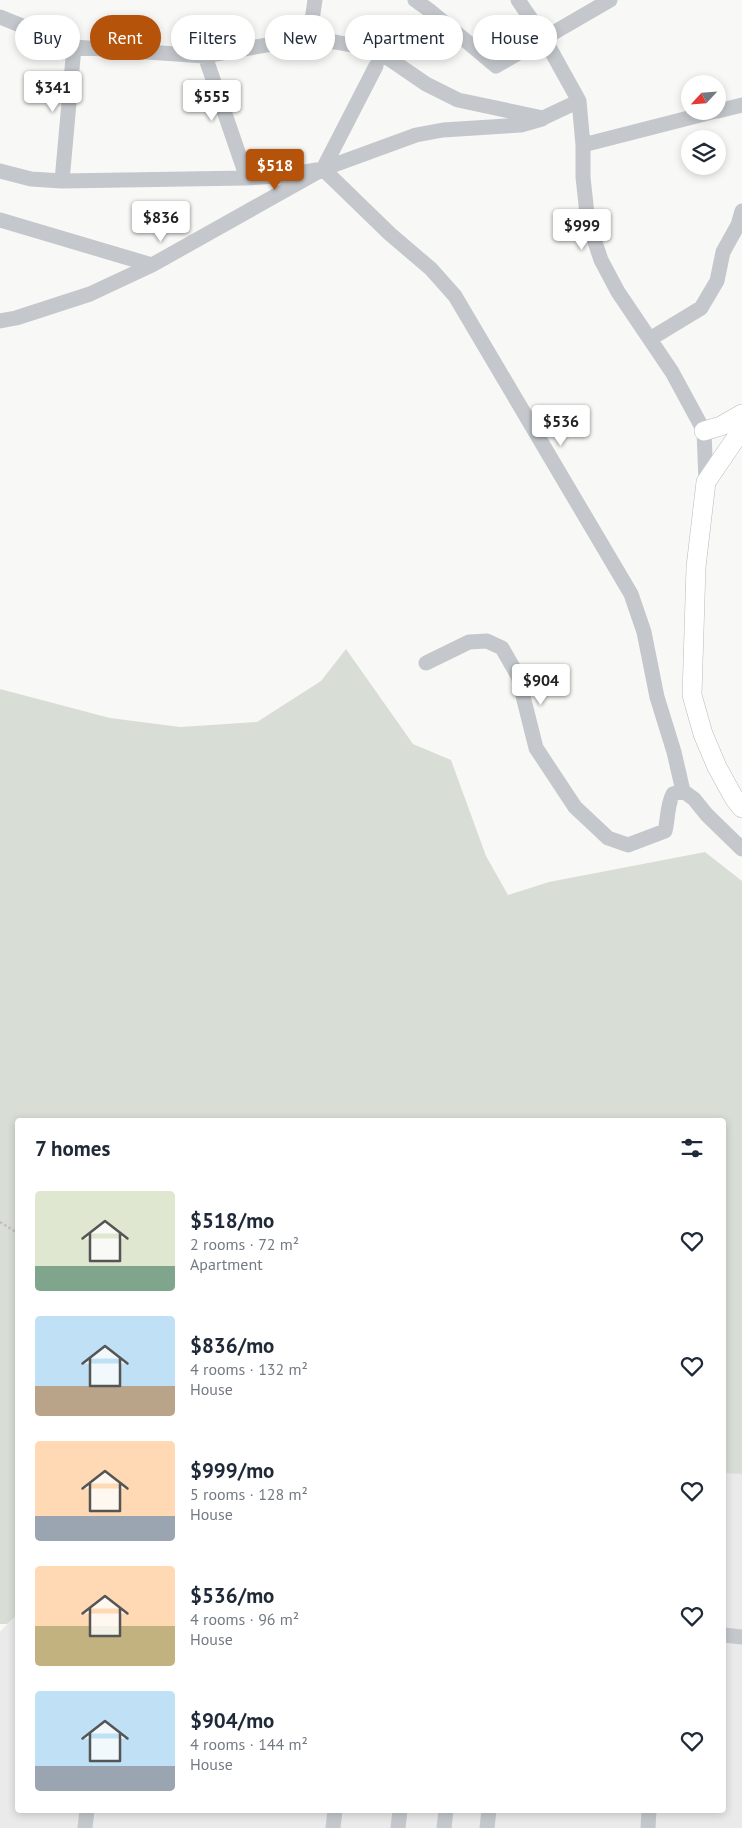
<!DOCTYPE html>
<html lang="en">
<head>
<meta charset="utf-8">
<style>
	body { margin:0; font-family:"PT Sans",sans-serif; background:#f6f6f7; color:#1f2937; height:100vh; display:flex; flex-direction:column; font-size:19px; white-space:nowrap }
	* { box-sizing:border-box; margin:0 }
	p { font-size:16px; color:#747a83 }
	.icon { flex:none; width:28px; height:28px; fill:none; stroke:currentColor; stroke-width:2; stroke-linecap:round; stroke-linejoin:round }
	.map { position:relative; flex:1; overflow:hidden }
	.details { position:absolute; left:15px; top:1118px; width:711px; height:695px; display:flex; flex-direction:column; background:#fff; border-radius:5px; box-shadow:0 2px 8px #0003 }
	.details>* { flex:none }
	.top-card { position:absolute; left:15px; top:15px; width:712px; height:45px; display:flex; gap:10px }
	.needle { width:32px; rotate:244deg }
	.controls { position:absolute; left:681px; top:75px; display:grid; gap:10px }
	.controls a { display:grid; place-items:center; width:45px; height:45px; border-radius:50%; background:#fff; box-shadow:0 2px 8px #0003; font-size:25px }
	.price { position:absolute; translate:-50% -42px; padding:0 11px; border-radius:5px; background:#fff; color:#222; font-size:16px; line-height:32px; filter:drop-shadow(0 1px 2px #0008) }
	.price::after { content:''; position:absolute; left:50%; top:30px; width:15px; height:11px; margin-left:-8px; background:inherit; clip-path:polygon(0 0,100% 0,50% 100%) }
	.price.current { background:#b45309; color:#fff }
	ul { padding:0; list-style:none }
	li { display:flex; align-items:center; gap:15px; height:125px; padding:0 20px }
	li span { display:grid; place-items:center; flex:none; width:140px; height:100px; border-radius:5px; color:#555 }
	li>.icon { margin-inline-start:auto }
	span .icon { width:60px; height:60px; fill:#fffc; stroke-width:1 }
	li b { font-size:21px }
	h2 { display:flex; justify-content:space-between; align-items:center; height:60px; padding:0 20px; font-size:21px }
	.chip { padding:0 18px; border-radius:22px; background:#fff; box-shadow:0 2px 8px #0003; font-size:18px; line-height:45px }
	.chip.current { background:#b45309; color:#fff }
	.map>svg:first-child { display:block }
	.built { fill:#e9eae9 }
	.green { fill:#d8ded5 }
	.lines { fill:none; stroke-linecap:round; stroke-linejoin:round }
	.major-casing { stroke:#b7bbc0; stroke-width:20 }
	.path { stroke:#bec0c3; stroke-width:2.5; stroke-dasharray:2.5 2.5; stroke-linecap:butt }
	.minor { stroke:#c4c8cc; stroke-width:15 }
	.major { stroke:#fff; stroke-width:19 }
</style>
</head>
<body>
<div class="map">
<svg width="742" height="1828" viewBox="0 0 742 1828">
	<rect width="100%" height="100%" fill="#f8f9f6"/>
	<!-- built -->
	<path class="built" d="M 724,1416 L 742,1416 L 742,1828 L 0,1828 L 0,1632 L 17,1614 L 18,1810 L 724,1810 Z"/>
	<!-- green -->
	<path class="green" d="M 346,649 L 413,744 L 451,760 L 486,856 L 508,895 L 549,882 L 705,852 L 742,881 L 742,1474 L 724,1473 L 724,1120 L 18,1120 L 18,1614 L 7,1624 L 0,1624 L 0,689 L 110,718 L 180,727 L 257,722 L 321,681 Z"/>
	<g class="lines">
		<defs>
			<path id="major" d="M 742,429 L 706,482 L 696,567 L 692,695 L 703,734 L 717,767 L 734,798 L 742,808
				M 704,431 L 721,426 L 742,414"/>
		</defs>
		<!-- major casing -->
		<use href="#major" class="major-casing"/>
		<!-- path -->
		<path class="path" d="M 0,1222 L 16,1232 L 18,1236"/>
		<!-- minor -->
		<path class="minor" d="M 415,0 L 429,10 L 496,66 L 610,0
			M 518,0 L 544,38 L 579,101 L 583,145 L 583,177 L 587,214 L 593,236 L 601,260 L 618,292 L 672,372 L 704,431 L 706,482
			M 0,17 L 74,47 L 205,56 L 289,41 L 309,40 L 335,42 L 362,47 L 378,53 L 391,60 L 426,84 L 458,100 L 543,118 L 579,101
			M 309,40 L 315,0
			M 205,56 L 247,178
			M 718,111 L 742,105
			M 583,145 L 716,111
			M 323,169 L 390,234 L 431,269 L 455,296 L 631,594 L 644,632 L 657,697 L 674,752 L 683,791
			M 0,171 L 31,179 L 62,181 L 247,178 L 279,176 L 323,169 L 416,135 L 443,130 L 521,125 L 542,119
			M 62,181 L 74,47
			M 0,220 L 152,265
			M 0,321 L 16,318 L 90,294 L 152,265 L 323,169 L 376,66
			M 650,339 L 701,308 L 717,281 L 723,252 L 738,225 L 742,211
			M 426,663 L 469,642 L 487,641 L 502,648 L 518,676 L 536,748 L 575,807 L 608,838 L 628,845 L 665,831 C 668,819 667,805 673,794 L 683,791 L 694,799 L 707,815 L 742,849
			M 724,1635 L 742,1637
			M 85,1828 L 87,1810
			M 333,1828 L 335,1810
			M 398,1828 L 400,1810
			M 444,1828 L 446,1810
			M 487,1828 L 489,1810
			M 648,1828 L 649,1810"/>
		<!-- major -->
		<use href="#major" class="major"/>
	</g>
</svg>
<div class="controls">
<a><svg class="needle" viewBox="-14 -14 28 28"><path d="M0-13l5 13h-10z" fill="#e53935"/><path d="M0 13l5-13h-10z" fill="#747a83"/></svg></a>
<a><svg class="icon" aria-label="layers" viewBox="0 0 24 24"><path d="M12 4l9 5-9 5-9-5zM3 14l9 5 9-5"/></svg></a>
</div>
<b class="price" style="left:53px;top:113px">$341</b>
<b class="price" style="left:212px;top:122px">$555</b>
<b class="price current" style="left:275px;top:191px">$518</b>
<b class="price" style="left:161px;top:243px">$836</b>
<b class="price" style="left:582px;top:251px">$999</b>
<b class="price" style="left:561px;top:447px">$536</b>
<b class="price" style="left:541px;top:706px">$904</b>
<div class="top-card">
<a class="chip">Buy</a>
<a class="chip current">Rent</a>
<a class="chip">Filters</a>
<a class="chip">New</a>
<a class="chip">Apartment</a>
<a class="chip">House</a>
</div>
<section class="details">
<h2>7 homes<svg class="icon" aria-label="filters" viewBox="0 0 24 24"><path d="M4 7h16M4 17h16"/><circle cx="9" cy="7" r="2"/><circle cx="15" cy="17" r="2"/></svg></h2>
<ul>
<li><span style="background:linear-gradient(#dfe7d0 75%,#7fa58c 0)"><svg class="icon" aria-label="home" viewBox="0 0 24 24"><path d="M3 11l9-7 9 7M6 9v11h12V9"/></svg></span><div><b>$518/mo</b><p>2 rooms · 72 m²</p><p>Apartment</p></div><svg class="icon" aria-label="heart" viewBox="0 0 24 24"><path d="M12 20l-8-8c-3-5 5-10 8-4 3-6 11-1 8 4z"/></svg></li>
<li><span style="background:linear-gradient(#bfe0f5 70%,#b9a48a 0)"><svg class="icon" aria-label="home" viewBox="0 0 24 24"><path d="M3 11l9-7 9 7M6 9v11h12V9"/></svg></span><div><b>$836/mo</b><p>4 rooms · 132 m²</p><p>House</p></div><svg class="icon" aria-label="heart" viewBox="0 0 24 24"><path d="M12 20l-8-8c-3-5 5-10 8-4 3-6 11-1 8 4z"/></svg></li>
<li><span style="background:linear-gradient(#ffd9b3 75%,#9aa5b1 0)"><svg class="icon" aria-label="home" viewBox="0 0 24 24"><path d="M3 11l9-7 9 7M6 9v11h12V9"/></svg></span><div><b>$999/mo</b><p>5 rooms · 128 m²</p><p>House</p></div><svg class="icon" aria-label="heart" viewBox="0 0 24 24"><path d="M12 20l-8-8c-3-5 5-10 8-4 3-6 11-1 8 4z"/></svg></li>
<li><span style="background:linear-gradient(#ffd9b3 60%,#c2b280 0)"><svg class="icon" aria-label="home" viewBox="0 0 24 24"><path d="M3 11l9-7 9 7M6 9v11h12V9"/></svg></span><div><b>$536/mo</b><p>4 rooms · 96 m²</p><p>House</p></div><svg class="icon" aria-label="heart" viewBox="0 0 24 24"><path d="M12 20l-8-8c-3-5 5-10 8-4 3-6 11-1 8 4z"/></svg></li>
<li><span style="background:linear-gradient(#bfe0f5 75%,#9aa5b1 0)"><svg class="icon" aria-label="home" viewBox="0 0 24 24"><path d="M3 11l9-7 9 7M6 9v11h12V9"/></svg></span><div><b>$904/mo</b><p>4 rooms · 144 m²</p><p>House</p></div><svg class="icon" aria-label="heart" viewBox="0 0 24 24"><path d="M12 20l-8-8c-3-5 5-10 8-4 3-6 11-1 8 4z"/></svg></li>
</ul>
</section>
</div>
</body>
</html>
